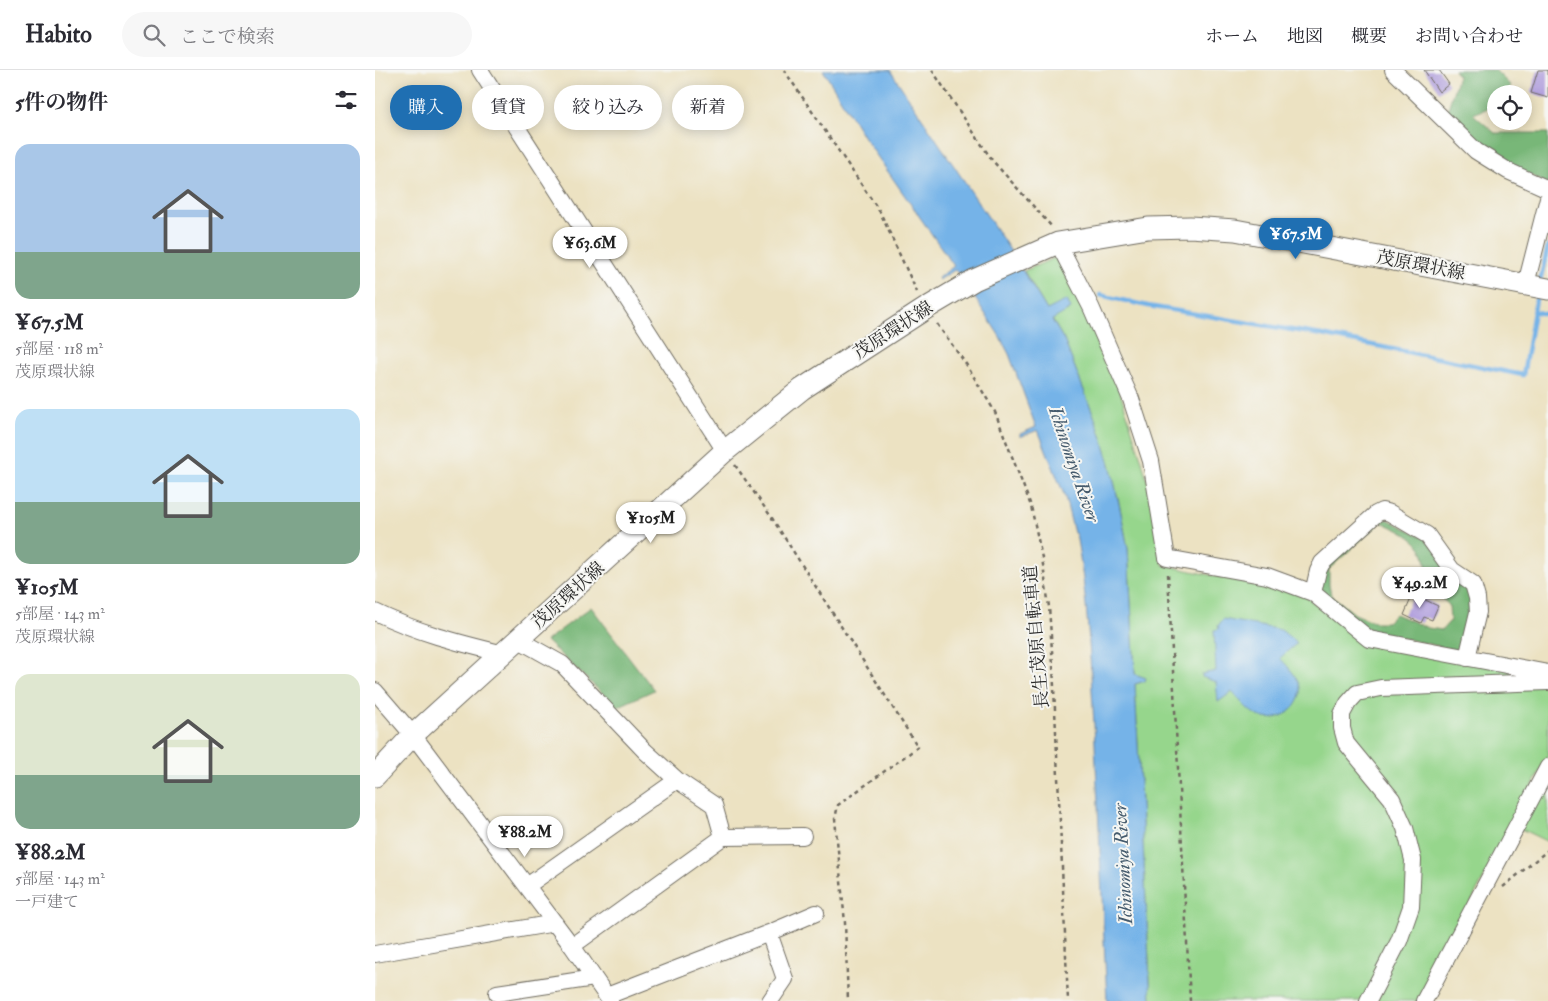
<!DOCTYPE html>
<html lang="ja">
<head>
<meta charset="utf-8">
<style>
	body { margin:0; font-family:"IM FELL Double Pica","Noto Serif JP",serif; background:#f7f7f7; color:#2b2b33; height:100vh; display:flex; flex-direction:column; font-size:19px; white-space:nowrap }
	* { box-sizing:border-box; margin:0 }
	p { font-size:16px; color:#7c7c81 }
	.icon { flex:none; width:28px; height:28px; fill:none; stroke:currentColor; stroke-width:2; stroke-linecap:round; stroke-linejoin:round }
	.map { position:relative; flex:1; overflow:hidden }
	.drawer { display:flex; flex-direction:column; background:#fff; width:375px }
	.drawer>* { flex:none }
	.top-card { position:absolute; left:15px; top:15px; width:475px; height:45px; display:flex; gap:10px }
	.fabs { position:absolute; left:1112px; top:15px; display:grid; gap:10px }
	.fabs a { display:grid; place-items:center; width:45px; height:45px; border-radius:50%; background:#fff; box-shadow:0 2px 12px #0003; font-size:25px }
	.price { position:absolute; translate:-50% -42px; padding:0 11px; border-radius:18px; background:#fff; color:#222; font-size:16px; line-height:32px; filter:drop-shadow(0 1px 2px #0008) }
	.price::after { content:''; position:absolute; left:50%; top:30px; width:15px; height:11px; margin-left:-8px; background:inherit; clip-path:polygon(0 0,100% 0,50% 100%) }
	.price.selected { background:#1f6fb2; color:#fff }
	ul { padding:0; list-style:none }
	li { display:grid; align-content:center; gap:10px; height:265px; padding:0 15px }
	li span { display:grid; place-items:center; height:155px; border-radius:15px; color:#555 }
	li>.icon { margin-inline-start:auto }
	span .icon { width:90px; height:90px; fill:#fffc; stroke-width:1 }
	li b { font-size:21px }
	h2 { display:flex; justify-content:space-between; align-items:center; height:60px; padding:0 15px; font-size:21px }
	.pill { padding:0 18px; border-radius:22px; background:#fff; box-shadow:0 2px 12px #0003; font-size:18px; line-height:45px }
	.pill.selected { background:#1f6fb2; color:#fff }
	header { display:flex; align-items:center; gap:30px; box-sizing:border-box; height:70px; padding:0 25px; background:#fff; border-bottom:1px solid #e1e1e2 }
	header strong { font-size:24px }
	nav { display:flex; gap:28px; margin-inline-start:auto; font-size:18px }
	.search { width:350px; height:45px; background:#f7f7f7; display:flex; align-items:center; gap:12px; box-sizing:border-box; padding:0 18px; border-radius:28px; color:#7c7c81; font-size:19px }
	main { display:flex; flex:1; min-height:0 }
	.map>svg:first-child { display:block }
	.green { fill:#96d68c; stroke:#60805c }
	.forest { fill:#78b778; stroke:#527152; fill-rule:evenodd }
	.water { fill:#75b3e8; stroke:#506f8a }
	.lines { fill:none; stroke-linecap:round; stroke-linejoin:round }
	.stream { stroke:#75b3e8; stroke-width:4.5 }
	.building { fill:#ab98db }
	.minor-casing { stroke:#6f6b60; stroke-width:18 }
	.major-casing { stroke:#6f6b60; stroke-width:23 }
	.path { stroke:#6f6b60; stroke-width:2.5; stroke-dasharray:4 4; stroke-linecap:butt }
	.minor { stroke:#fff; stroke-width:16 }
	.major { stroke:#fff; stroke-width:21 }
	.labels { text-anchor:middle; stroke-width:4; stroke-linejoin:round; paint-order:stroke }
	.street-label { font-size:18px; fill:#2b2b2b; stroke:#f6f6f2 }
	.water-label { font-size:19px; font-style:italic; fill:#455b6d; stroke:#f6f6f2 }
</style>
</head>
<body>
<header>
<strong>Habito</strong>
<div class="search"><svg class="icon" aria-label="search" viewBox="0 0 24 24"><circle cx="10" cy="10" r="6"/><path d="M15 15l6 6"/></svg>ここで検索</div>
<nav><a>ホーム</a><a>地図</a><a>概要</a><a>お問い合わせ</a></nav>
</header>
<main>
<section class="drawer">
<h2>5件の物件<svg class="icon" aria-label="filters" viewBox="0 0 24 24"><path d="M4 7h16M4 17h16"/><circle cx="9" cy="7" r="2"/><circle cx="15" cy="17" r="2"/></svg></h2>
<ul>
<li><span style="background:linear-gradient(#a9c7e8 70%,#7fa58c 0)"><svg class="icon" aria-label="home" viewBox="0 0 24 24"><path d="M3 11l9-7 9 7M6 9v11h12V9"/></svg></span><div><b>¥67.5M</b><p>5部屋 · 118 m²</p><p>茂原環状線</p></div></li>
<li><span style="background:linear-gradient(#bfe0f5 60%,#7fa58c 0)"><svg class="icon" aria-label="home" viewBox="0 0 24 24"><path d="M3 11l9-7 9 7M6 9v11h12V9"/></svg></span><div><b>¥105M</b><p>5部屋 · 143 m²</p><p>茂原環状線</p></div></li>
<li><span style="background:linear-gradient(#dfe7d0 65%,#7fa58c 0)"><svg class="icon" aria-label="home" viewBox="0 0 24 24"><path d="M3 11l9-7 9 7M6 9v11h12V9"/></svg></span><div><b>¥88.2M</b><p>5部屋 · 143 m²</p><p>一戸建て</p></div></li>
</ul>
</section>
<div class="map">
<svg width="1173" height="931" viewBox="0 0 1173 931">
	<rect width="100%" height="100%" fill="#f6f6f2"/>
	<filter id="ink" filterUnits="userSpaceOnUse"><feTurbulence type="fractalNoise" baseFrequency=".02" numOctaves="2"/><feDisplacementMap in="SourceGraphic" scale="10" xChannelSelector="R" yChannelSelector="G"/><feConvolveMatrix kernelMatrix="1 2 1 2 8 2 1 2 1" color-interpolation-filters="sRGB"/></filter>
	<filter id="wash" filterUnits="userSpaceOnUse"><feTurbulence type="fractalNoise" baseFrequency=".0096" numOctaves="4" result="noise"/><feDisplacementMap in="SourceGraphic" scale="20" xChannelSelector="R" yChannelSelector="G"/><feGaussianBlur stdDeviation="1.12" result="paint"/><feColorMatrix in="noise" values="0 0 0 0 0 0 0 0 0 0 0 0 0 0 0 0 0 1.4 0 .05"/><feComposite in="paint" operator="in"/></filter>
	<g filter="url(#wash)">
		<rect width="100%" height="100%" fill="#ece2c2"/>
		<!-- green -->
		<path class="green" d="M 684,186 L 739,303 L 766,388 L 783,451 L 788,495 L 929,525 L 979,566 L 1170,608 L 1173,614 L 1173,686 L 1044,931 L 776,931 L 760,614 L 770,611 L 760,604 L 753,479 L 745,438 L 735,394 L 723,356 L 689,270 L 677,249 L 696,239 L 672,240 L 649,201 Z
			M 1173,707 L 1173,772 L 1146,759 Z"/>
		<!-- forest -->
		<path class="forest" d="M 1079,0 L 1120,0 L 1136,16 L 1131,24 L 1121,24 L 1121,35 L 1098,44 L 1120,63 L 1173,63 L 1173,114 L 1105,79 L 1071,45 L 1083,6 Z
			M 1004,445 L 1048,467 L 1095,515 L 1101,533 L 1090,582 L 995,561 L 945,520 L 950,494 ZM 1006,452 C 1018,457 1034,464 1043,474 C 1053,485 1052,507 1053,521 L 1062,524 L 1074,535 L 1075,551 L 1067,560 L 1053,558 L 1020,544 L 1012,552 L 999,552 L 980,544 L 956,525 L 954,515 L 954,499 Z
			M 216,537 L 279,620 L 242,637 L 171,571 Z"/>
		<!-- water -->
		<path class="water" d="M 448,0 L 515,0 L 633,177 L 672,240 L 692,230 L 696,239 L 677,250 L 689,270 L 723,356 L 735,394 L 745,438 L 753,479 L 760,604 L 771,608 L 770,611 L 760,614 L 776,931 L 732,931 C 727,839 724,746 719,654 C 715,590 713,527 701,464 L 699,463 L 690,427 L 663,360 L 645,367 L 645,364 L 661,357 L 634,284 L 624,265 L 581,199 L 564,210 L 563,208 L 579,196 L 488,66 Z
			M 848,549 L 906,560 L 922,573 L 905,588 C 912,596 922,605 925,617 C 928,637 904,654 886,647 C 874,643 866,631 857,622 L 843,632 L 841,612 L 827,607 L 827,604 L 841,601 L 839,560 L 844,559 L 843,556 Z"/>
		<g class="lines">
			<!-- stream -->
			<path class="stream" d="M 1165,211 L 1173,176
				M 725,225 L 773,236 L 947,265 L 1148,305 L 1162,224
				M 1159,241 L 1173,245"/>
		</g>
		<g id="blocks">
			<!-- building -->
			<path class="building" d="M 1049,0 L 1064,0 L 1074,14 L 1064,22 Z
				M 1163,0 L 1173,0 L 1173,28 L 1156,23 Z
				M 1038,524 L 1063,536 L 1057,550 L 1049,547 L 1046,553 L 1029,545 Z"/>
		</g>
	</g>
	<g filter="url(#ink)">
		<use href="#blocks" fill-opacity="0" stroke="#6f6b60" stroke-width="1"/>
		<g class="lines">
			<defs>
				<path id="minor" d="M 105,0 L 350,381
					M 1018,0 L 1101,81 L 1133,101 L 1173,119
					M 683,173 L 716,237 L 756,329 L 776,391 L 792,488 L 892,506 L 938,523 L 994,569 L 1173,603
					M 1151,214 L 1173,128
					M 938,523 L 943,501 L 947,493 L 1001,444 L 1007,441 L 1015,443 L 1052,465 L 1077,500 L 1098,514 L 1102,528 L 1103,542 L 1092,588
					M 0,542 C 41,562 84,573 129,584
					M 144,570 L 187,594 L 270,681 L 302,710 L 339,735 L 348,767
					M 0,621 L 38,665 L 197,876 L 235,931
					M 152,816 L 302,710
					M 394,863 L 410,909 L 395,931
					M 197,876 L 348,767 L 428,766
					M 0,884 L 180,853
					M 122,923 L 219,908
					M 232,926 L 394,863 L 441,843
					M 993,931 L 1024,871 L 1036,837 L 1038,790 L 1030,758 L 1017,729 L 971,673 L 967,658 L 967,644 L 973,633 L 982,623 L 1006,618 L 1173,612
					M 1049,931 L 1173,697"/>
				<path id="major" d="M 0,706 L 38,665 L 350,381 L 427,319 L 550,239 L 599,210 L 683,173 L 773,158 L 815,157 L 860,160 L 1173,219"/>
			</defs>
			<!-- minor casing -->
			<use href="#minor" class="minor-casing"/>
			<!-- major casing -->
			<use href="#major" class="major-casing"/>
			<!-- path -->
			<path class="path" d="M 409,0 L 505,142 L 542,222
				M 557,0 L 617,90 L 677,157
				M 562,254 L 591,294 L 620,342 L 656,436 L 667,488 L 674,537 L 678,595 L 693,931
				M 360,395 L 397,448 L 543,677 L 463,735 L 460,749 L 470,853 L 473,931
				M 793,504 L 815,931
				M 1128,817 L 1173,780"/>
			<!-- minor -->
			<use href="#minor" class="minor"/>
			<!-- major -->
			<use href="#major" class="major"/>
		</g>
	</g>
	<g class="labels">
		<!-- street labels -->
		<g class="street-label">
			<text transform="translate(1046 195) rotate(11)" y="6">茂原環状線</text>
			<text transform="translate(518 260) rotate(-33)" y="6">茂原環状線</text>
			<text transform="translate(193 525) rotate(-42)" y="6">茂原環状線</text>
			<text transform="translate(661 567) rotate(-95)" y="6">長生茂原自転車道</text>
		</g>
		<!-- water labels -->
		<g class="water-label">
			<text transform="translate(700 394) rotate(71)" y="7">Ichinomiya River</text>
			<text transform="translate(747 794) rotate(-93)" y="7">Ichinomiya River</text>
		</g>
	</g>
</svg>
<div class="fabs">
<a><svg class="icon" aria-label="locate" viewBox="0 0 24 24"><circle cx="12" cy="12" r="6"/><path d="M12 2v4M12 18v4M2 12h4M18 12h4"/></svg></a>
</div>
<b class="price selected" style="left:921px;top:190px">¥67.5M</b>
<b class="price" style="left:215px;top:199px">¥63.6M</b>
<b class="price" style="left:276px;top:474px">¥105M</b>
<b class="price" style="left:1045px;top:539px">¥49.2M</b>
<b class="price" style="left:150px;top:788px">¥88.2M</b>
<div class="top-card">
<a class="pill selected">購入</a>
<a class="pill">賃貸</a>
<a class="pill">絞り込み</a>
<a class="pill">新着</a>
</div>
</div>
</main>
</body>
</html>
